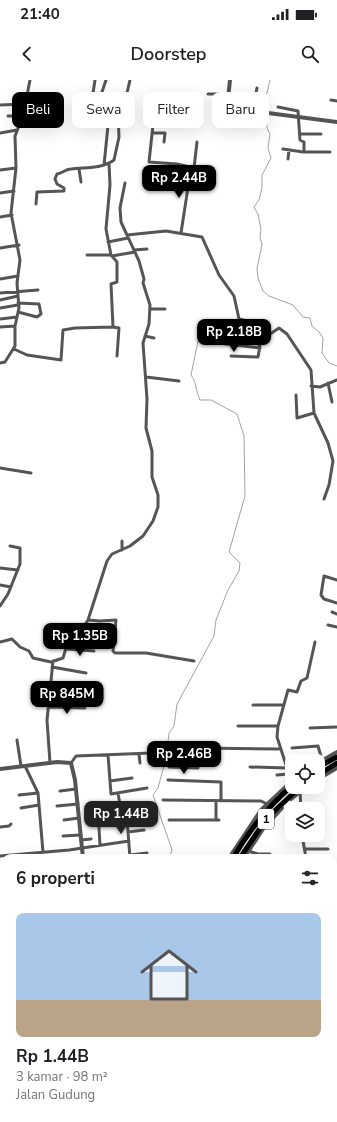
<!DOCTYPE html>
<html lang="id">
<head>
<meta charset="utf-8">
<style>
	body { margin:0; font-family:"Nunito Sans",sans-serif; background:#f6f6f6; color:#202124; height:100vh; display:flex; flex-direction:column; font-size:15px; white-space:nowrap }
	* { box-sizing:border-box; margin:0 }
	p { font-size:13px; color:#757577 }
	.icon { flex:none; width:22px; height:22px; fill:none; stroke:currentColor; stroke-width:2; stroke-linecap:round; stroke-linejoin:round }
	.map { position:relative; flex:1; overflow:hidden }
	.panel { position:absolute; left:0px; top:774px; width:337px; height:268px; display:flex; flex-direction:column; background:#fff; border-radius:12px 12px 0 0; box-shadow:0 4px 16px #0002 }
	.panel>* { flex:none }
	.guide { position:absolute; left:12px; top:12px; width:313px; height:36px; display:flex; gap:8px }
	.buttons { position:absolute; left:285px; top:674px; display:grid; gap:8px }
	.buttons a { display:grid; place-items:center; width:40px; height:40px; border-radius:8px; background:#fff; box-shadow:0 4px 16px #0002; font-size:20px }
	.price { position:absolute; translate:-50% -34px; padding:0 9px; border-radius:8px; background:#000; color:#fff; font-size:13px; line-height:26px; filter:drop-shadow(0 1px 2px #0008) }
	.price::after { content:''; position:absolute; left:50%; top:24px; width:12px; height:9px; margin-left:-6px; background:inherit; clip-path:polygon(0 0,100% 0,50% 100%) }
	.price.selected { background:#222; color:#fff }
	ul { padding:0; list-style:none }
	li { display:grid; align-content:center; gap:8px; height:212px; padding:0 16px }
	li span { display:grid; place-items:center; height:124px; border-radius:8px; color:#555 }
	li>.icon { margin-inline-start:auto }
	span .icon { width:72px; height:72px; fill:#fffc; stroke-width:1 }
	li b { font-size:17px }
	h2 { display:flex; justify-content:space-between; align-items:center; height:48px; padding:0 16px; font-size:17px }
	.pill { padding:0 14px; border-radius:8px; background:#fff; box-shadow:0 4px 16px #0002; font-size:14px; line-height:36px }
	.pill.selected { background:#000; color:#fff }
	.status { display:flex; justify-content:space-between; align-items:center; height:28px; padding:0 20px; background:#fff; direction:ltr }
	.status svg { height:11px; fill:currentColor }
	header { display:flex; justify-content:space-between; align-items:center; height:52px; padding:0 16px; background:#fff; font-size:18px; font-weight:600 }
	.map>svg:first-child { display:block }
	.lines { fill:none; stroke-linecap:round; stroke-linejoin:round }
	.stream { stroke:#a3a3a3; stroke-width:1 }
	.trunk-casing { stroke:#dbdbdb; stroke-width:6 }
	.minor { stroke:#555; stroke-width:3 }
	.tertiary { stroke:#555; stroke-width:4 }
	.trunk { stroke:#000; stroke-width:5 }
	.labels { text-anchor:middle; stroke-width:4; stroke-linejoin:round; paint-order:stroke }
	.shield { fill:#fff; stroke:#4c4c4c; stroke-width:1 }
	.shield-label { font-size:12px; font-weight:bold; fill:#000 }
</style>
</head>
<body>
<div class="status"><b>21:40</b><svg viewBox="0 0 49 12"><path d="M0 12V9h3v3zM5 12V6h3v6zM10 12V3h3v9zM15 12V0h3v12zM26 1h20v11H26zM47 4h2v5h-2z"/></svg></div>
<header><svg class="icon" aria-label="back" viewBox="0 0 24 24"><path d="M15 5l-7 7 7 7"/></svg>Doorstep<svg class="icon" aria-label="search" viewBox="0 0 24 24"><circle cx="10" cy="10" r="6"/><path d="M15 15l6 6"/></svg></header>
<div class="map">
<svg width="337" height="1042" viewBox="0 0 337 1042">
	<rect width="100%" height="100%" fill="#fff"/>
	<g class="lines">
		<!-- stream -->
		<path class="stream" d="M 267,30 L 266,17 L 270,0
			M 267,33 L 267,48 L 270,54 L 268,68 L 271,78 L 262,95 L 262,108 L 259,120 L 254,127 L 258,134 L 261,150 L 260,158 L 262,164 L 257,189 L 258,198 L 263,211 L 269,216 L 293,225 L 303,237 L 310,238 L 312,246 L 319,252 L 323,258 L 322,273 L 329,283 L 337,286
			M 169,778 L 172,770 L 153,715 L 158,708 L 166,678 L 169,653 L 174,646 L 177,624 L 214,556 L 216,540 L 228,510 L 239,491 L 240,483 L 229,472 L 245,416 L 244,356 L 237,334 L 211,320 L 200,320 C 196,312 196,301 191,295 L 198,261"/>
		<defs>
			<path id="trunk" d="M 318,687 L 337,677
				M 318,695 L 337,683
				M 233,778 C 249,751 268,726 292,706
				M 240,778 L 267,738 L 300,707
				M 93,1042 L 96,1038
				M 101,1042 L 104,1038"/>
		</defs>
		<!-- trunk casing -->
		<use href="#trunk" class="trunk-casing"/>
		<!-- minor -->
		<path class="minor" d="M 208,14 L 228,14
			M 100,18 L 106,0
			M 331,20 L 337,21
			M 0,25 L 25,24
			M 278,27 L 298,31 L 300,60 L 304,62 L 304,72
			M 153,28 L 153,45 L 149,82 L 177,84 L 194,88 L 197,62
			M 253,28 L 257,8
			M 118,32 L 127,13 L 130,0
			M 8,36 L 23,36
			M 0,53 L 17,50
			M 152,53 L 165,53 L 164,62
			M 300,54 L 321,54
			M 283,69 L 303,72 L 330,72
			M 288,79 L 289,70
			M 109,83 L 110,105 L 106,149 L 111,175 L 117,182 L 117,202 L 111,204 L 113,247 L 119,248 L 117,276
			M 104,85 L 110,26
			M 79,89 L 81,102
			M 0,90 L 16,88
			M 0,113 L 14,111
			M 36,124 L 37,112 L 64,111 L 64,108 L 57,104 L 55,99 L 57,94 C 63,93 66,89 71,89 C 85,87 102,89 114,80 L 119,57 L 118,33 L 93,13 L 95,0
			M 0,137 L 12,135
			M 181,153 L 191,88
			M 127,155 L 166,151 L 202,157 L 219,195 L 234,216 L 239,239 L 251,242 C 250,250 248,258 257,263 L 279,248 L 287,254 L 311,290 L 314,333 L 328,363 L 333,381 L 329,405 L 324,419
			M 108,162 L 128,158
			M 0,168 L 19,165
			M 134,170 L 147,169
			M 87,175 L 111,175
			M 112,176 L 135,172
			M 0,199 L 18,196
			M 0,213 L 38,210
			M 0,220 L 18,216
			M 0,228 L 18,225
			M 150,229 L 165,229
			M 18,232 L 37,237 L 41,234 L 39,224 L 18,223
			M 0,239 L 17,237
			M 0,247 L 15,246
			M 145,256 L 154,258
			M 209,262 L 260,268
			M 14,269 L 27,275 L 61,280 L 63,250 L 75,248 L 113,247
			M 231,276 L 258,277 L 260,266 L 257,263
			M 0,283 L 5,282 L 15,266 L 15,246 L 19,228 L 17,203 L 20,180 L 11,133 L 16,88 L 15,56 L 23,36 L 30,0
			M 146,297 L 179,301
			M 328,303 L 332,322
			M 311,306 L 320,307 L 337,300
			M 296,315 L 297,338 L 314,333
			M 0,388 L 31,393
			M 122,470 L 122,461
			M 0,488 L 18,490
			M 337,500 L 324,496 L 321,515 L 324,519 L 337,523
			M 0,505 L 11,507
			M 0,526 L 8,514 L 20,484 L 20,468 L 10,466
			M 332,532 L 337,534
			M 88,540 L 100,541 L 116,540 L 113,571 L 115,573 L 146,573 L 194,581
			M 328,545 L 337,547
			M 0,562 L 12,559 L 20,567 L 29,571 L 33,578 L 51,582 L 63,578 L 71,551 L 82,549 L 88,540 L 107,481 L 112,474 L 130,466 L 143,456 L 153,441 L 158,427 L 158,415 L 152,397 L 152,371 L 146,348 L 147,319 L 143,263 L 149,244 L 150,225 L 143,203 L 144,199 L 139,181 L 121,142 L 120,128 L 125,103
			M 67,569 L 94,571
			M 52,587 L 86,593
			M 253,625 L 283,625
			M 48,627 L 85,628
			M 238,646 L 278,646
			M 310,648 L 337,647
			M 17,660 L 21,686
			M 174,665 L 199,668 L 279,669
			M 292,668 L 318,666 L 322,680
			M 139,674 L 140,683
			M 108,675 L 111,714 L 147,708
			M 50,683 L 47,640 L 53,581
			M 71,683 L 76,676 L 151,673
			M 25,686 L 38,713 L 43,772
			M 169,687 L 198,688 L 199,668
			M 250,687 L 287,688
			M 277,695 L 288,694
			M 168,700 L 221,702 L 221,721
			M 110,701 L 132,698
			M 288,704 L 287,688 L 277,657 L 278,646 L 288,610 L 297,612 L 301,601 L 307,598 L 315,562
			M 60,711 L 76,709
			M 300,711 L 301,729
			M 118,713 L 120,725 L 126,726 L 130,778
			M 19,715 L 38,713
			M 163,720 L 261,721 L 267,724
			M 57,726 L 78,724
			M 21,728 L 39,725
			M 126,729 L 148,726
			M 98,732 L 100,765
			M 64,740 L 79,738
			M 169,740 L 219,740
			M 216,740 L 216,721
			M 0,747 L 9,746 L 11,744
			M 128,752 L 144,750
			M 302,755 L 306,778
			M 63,756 L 80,755
			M 81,760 L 91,759
			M 305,769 L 328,769
			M 248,771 L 258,774 L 270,774
			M 130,775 L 147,773
			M 0,776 L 69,770 L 129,761
			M 0,805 L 4,804
			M 0,814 L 4,813
			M 0,824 L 4,823
			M 0,834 L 4,833
			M 0,878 L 4,885
			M 333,903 L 337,904
			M 0,932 L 4,937
			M 333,953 L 337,953
			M 0,957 L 4,956
			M 0,976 L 4,975
			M 333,993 L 337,993
			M 0,996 L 4,995
			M 0,1014 L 4,1013
			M 0,1018 L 4,1031
			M 6,1038 L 8,1042
			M 50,1038 L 51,1042
			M 10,1042 L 21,1038"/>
		<!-- tertiary -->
		<path class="tertiary" d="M 230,0 L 228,19 L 232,22 L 268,33 L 337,42
			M 318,683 L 337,672
			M 0,689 L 57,682 L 71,683 L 75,700 L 83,778
			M 318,699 L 337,688
			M 291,719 L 306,707
			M 229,778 L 261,730 L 292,701
			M 244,778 L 263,749 L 282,728
			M 333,866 L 337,865
			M 89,1042 L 92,1038
			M 107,1042 L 110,1038"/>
		<!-- trunk -->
		<use href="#trunk" class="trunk"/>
	</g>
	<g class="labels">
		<!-- shield labels -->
		<rect class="shield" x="258" y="729" width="16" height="20" rx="3"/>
		<g class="shield-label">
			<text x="266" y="743">1</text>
		</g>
	</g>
</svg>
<div class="buttons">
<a><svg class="icon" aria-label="locate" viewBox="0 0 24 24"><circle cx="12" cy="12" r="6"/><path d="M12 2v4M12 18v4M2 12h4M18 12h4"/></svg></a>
<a><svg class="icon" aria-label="layers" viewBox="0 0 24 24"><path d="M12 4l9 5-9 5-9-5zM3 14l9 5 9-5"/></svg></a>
</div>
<b class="price" style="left:179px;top:119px">Rp 2.44B</b>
<b class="price" style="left:234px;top:273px">Rp 2.18B</b>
<b class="price" style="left:80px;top:577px">Rp 1.35B</b>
<b class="price" style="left:67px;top:635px">Rp 845M</b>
<b class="price" style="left:184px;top:695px">Rp 2.46B</b>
<b class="price selected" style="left:121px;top:755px">Rp 1.44B</b>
<div class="guide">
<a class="pill selected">Beli</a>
<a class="pill">Sewa</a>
<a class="pill">Filter</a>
<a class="pill">Baru</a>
</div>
<section class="panel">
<h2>6 properti<svg class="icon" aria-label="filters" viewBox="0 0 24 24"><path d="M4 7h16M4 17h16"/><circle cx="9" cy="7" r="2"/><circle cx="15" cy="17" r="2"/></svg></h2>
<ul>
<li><span style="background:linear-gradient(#a9c7e8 70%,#b9a48a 0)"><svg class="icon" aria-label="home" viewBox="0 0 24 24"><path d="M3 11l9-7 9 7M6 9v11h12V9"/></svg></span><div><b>Rp 1.44B</b><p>3 kamar · 98 m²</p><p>Jalan Gudung</p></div></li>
</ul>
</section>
</div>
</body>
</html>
